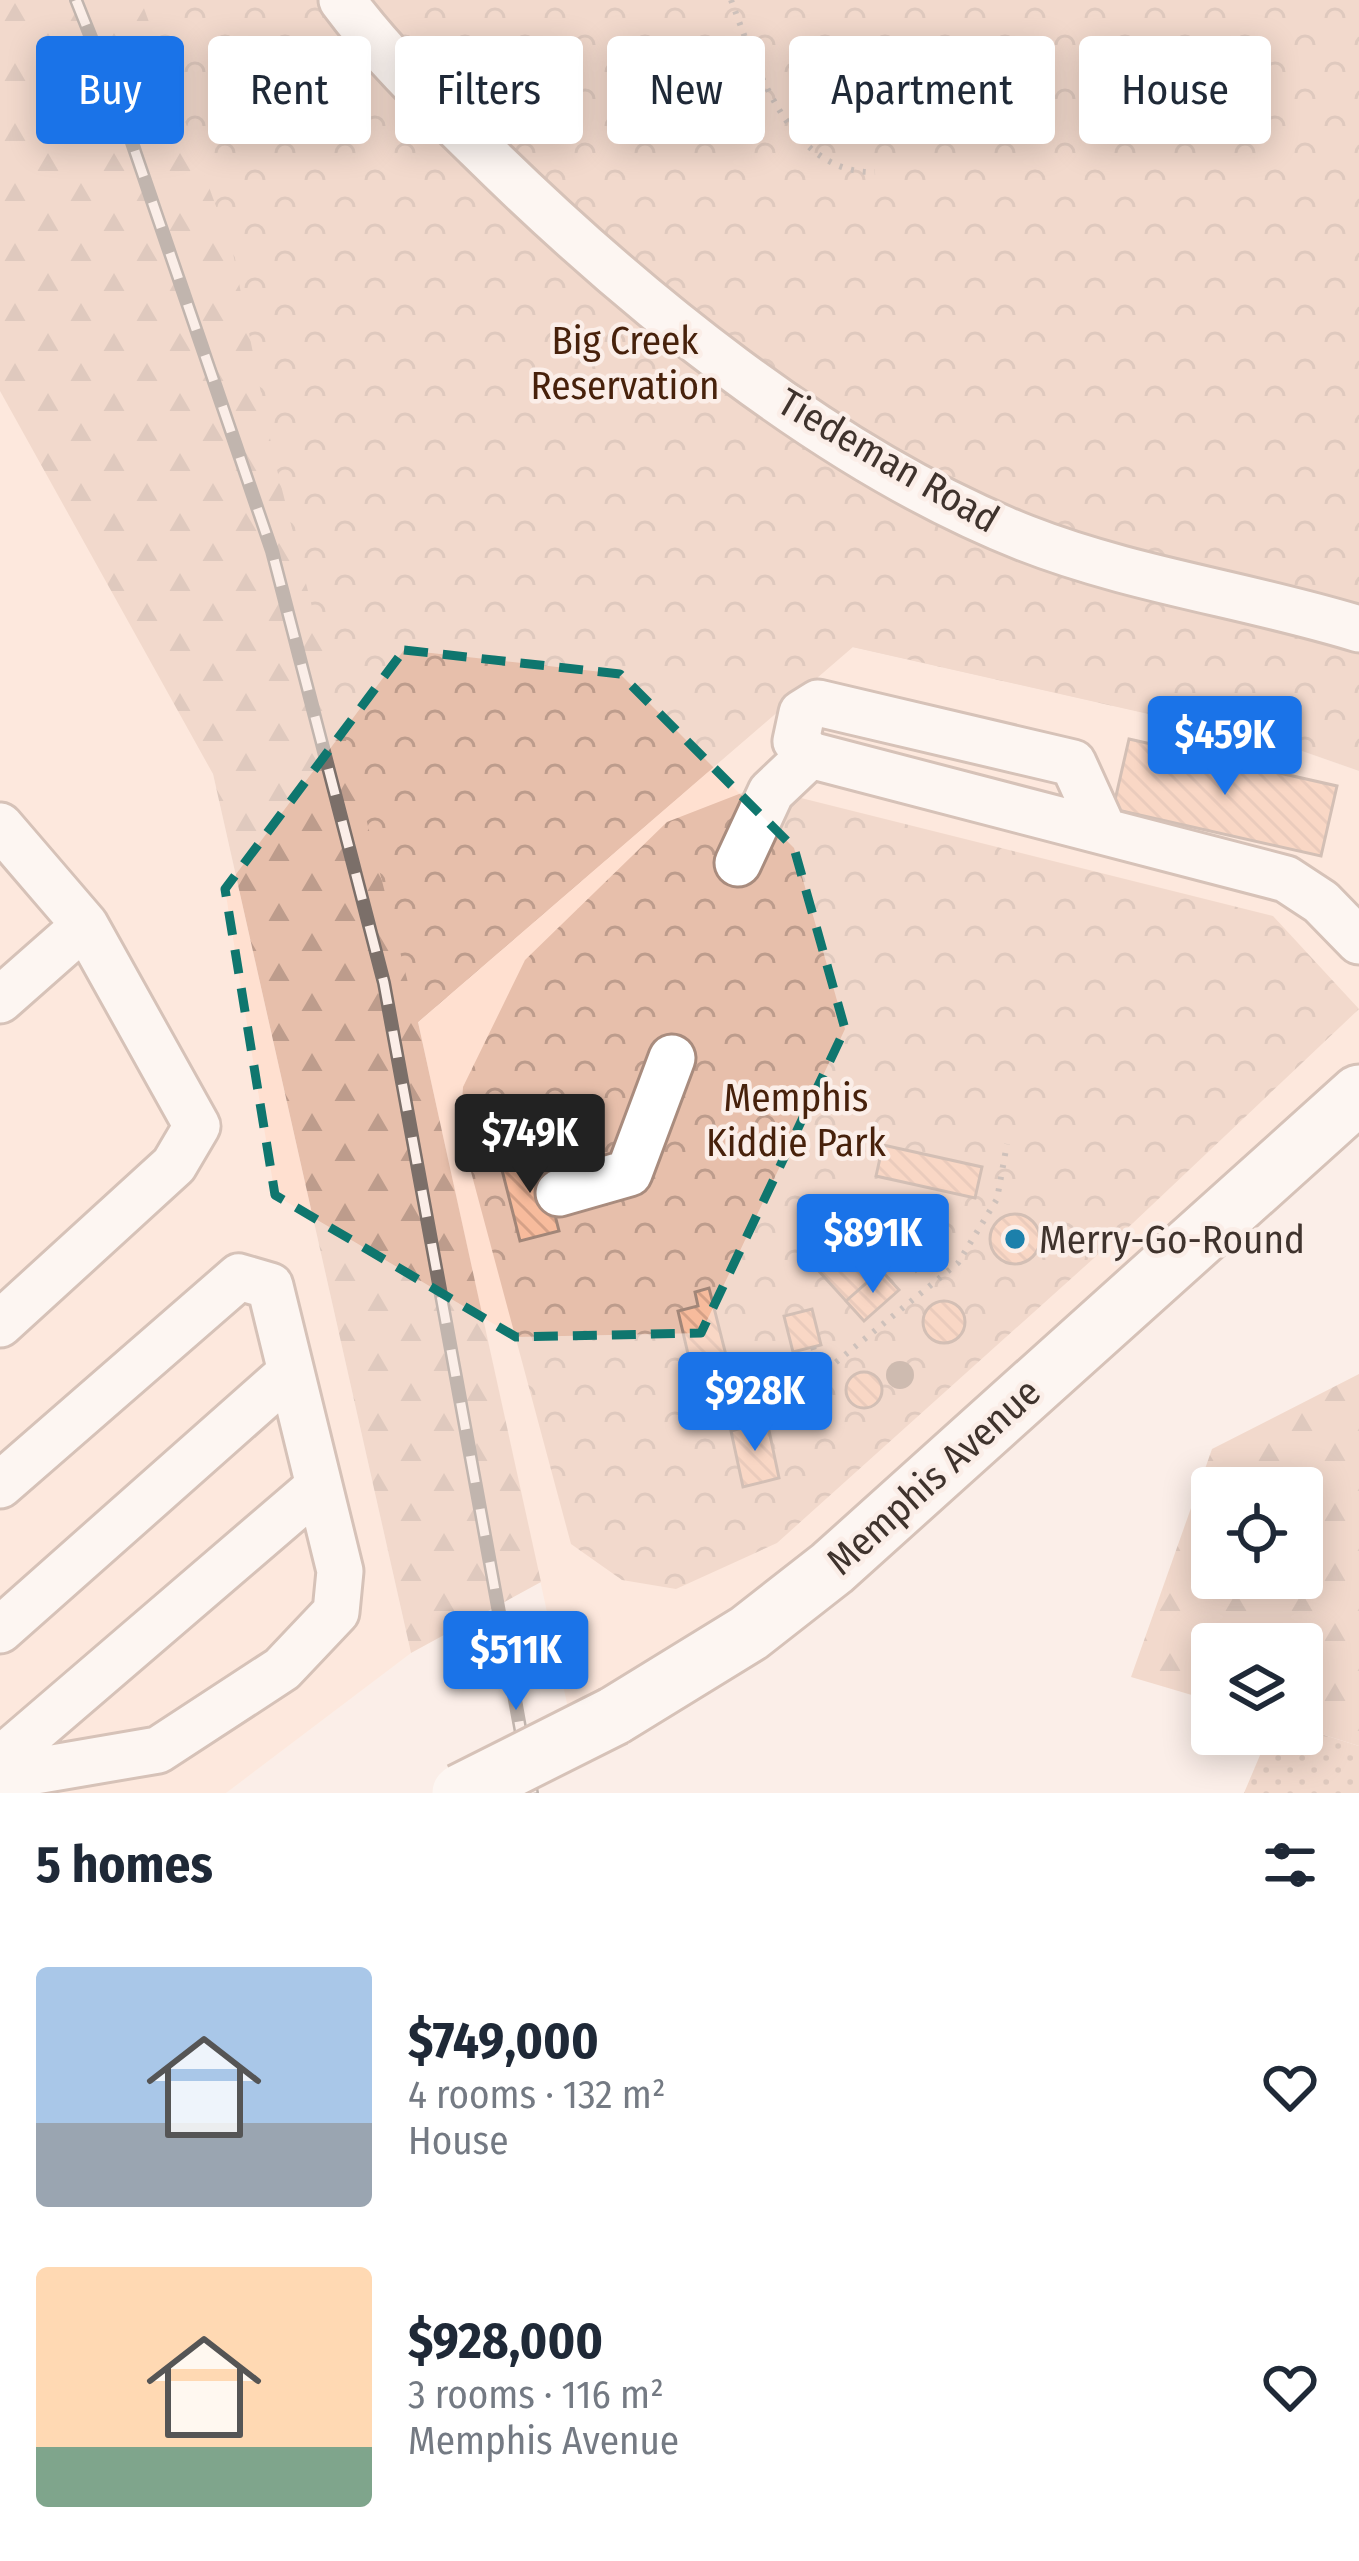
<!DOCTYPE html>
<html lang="en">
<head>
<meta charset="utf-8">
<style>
	body { margin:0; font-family:"Fira Sans Condensed",sans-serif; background:#f6f6f7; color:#1f2937; height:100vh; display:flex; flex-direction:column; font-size:45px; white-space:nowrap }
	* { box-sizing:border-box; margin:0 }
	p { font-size:39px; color:#747a83 }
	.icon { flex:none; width:66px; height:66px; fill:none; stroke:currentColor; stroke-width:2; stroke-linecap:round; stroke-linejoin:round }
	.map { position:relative; height:1793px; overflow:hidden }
	.sheet { display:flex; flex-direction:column; background:#fff; flex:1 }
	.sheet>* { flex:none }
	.hud { position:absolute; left:36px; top:36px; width:1287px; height:108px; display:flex; gap:24px }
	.buttons { position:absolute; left:1191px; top:1467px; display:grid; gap:24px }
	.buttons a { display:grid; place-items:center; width:132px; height:132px; border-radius:12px; background:#fff; box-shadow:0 6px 30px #0003; font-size:60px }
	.price { position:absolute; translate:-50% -102px; padding:0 27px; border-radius:12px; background:#1a73e8; color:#fff; font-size:39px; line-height:78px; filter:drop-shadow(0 3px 6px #0008) }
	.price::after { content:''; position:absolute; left:50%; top:72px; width:36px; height:27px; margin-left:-18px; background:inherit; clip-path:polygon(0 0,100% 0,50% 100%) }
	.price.selected { background:#222; color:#fff }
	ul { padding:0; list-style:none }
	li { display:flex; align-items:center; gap:36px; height:300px; padding:0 36px }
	li span { display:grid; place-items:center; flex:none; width:336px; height:240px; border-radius:12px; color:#555 }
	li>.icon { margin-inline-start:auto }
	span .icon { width:144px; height:144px; fill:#fffc; stroke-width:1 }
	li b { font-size:51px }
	h2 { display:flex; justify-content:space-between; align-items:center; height:144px; padding:0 36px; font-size:51px }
	.pill { padding:0 42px; border-radius:12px; background:#fff; box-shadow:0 6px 30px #0003; font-size:42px; line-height:108px }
	.pill.selected { background:#1a73e8; color:#fff }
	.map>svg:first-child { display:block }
	.built { fill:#ffe0d0 }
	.grass { fill:url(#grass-dots) }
	.forest { fill:url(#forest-firs); fill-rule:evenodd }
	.park { fill:url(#park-crowns) }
	.building { fill:url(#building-back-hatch); stroke:#a28678; stroke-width:3 }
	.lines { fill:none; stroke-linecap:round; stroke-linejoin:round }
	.minor-casing { stroke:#a98c7e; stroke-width:51 }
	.major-casing { stroke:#a98c7e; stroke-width:63 }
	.path { stroke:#988b85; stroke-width:6; stroke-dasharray:3 9; stroke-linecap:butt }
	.minor { stroke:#fff; stroke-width:45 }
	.major { stroke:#fff; stroke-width:57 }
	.rail-casing { stroke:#7b6f69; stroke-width:14 }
	.rail { stroke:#fbeee8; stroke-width:9; stroke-dasharray:27; stroke-linecap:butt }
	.major-bridge-casing { stroke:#a98c7e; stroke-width:63; stroke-linecap:butt }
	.major-bridge { stroke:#fff; stroke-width:57 }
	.tree { fill:#987d6e }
	.marked { fill:none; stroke:#0f766e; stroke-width:9; stroke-dasharray:24 15; stroke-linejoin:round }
	.poi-dot { fill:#1c80ab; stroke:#fbeee8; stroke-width:4.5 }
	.labels { text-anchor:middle; stroke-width:9; stroke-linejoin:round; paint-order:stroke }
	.park-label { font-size:39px; fill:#47210b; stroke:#fbeee8 }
	.street-label { font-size:39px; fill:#3f332d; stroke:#fbeee8 }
	.poi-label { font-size:39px; fill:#3f332d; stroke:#fbeee8; text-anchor:start }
</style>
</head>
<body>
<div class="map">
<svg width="1359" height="1793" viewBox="0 0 1359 1793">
	<defs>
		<pattern id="grass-dots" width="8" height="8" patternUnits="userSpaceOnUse" patternTransform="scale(3)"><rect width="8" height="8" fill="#e7bfab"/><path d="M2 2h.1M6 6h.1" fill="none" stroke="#bd9c8c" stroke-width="1.8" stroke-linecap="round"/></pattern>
		<pattern id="forest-firs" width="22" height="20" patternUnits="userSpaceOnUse" patternTransform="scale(3)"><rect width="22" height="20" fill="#e7bfab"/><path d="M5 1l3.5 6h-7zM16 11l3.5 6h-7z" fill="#bd9c8c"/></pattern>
		<pattern id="park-crowns" width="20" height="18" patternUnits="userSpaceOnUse" patternTransform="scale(3)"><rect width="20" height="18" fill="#e7bfab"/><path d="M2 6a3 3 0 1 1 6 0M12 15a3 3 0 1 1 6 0" fill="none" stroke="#bd9c8c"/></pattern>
		<pattern id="building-back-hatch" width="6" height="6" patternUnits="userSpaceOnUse" patternTransform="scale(3)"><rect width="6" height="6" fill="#f7bb9c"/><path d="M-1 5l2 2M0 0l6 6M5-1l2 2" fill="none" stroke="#d5a187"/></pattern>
	</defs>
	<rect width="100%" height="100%" fill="#fbeee8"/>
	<!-- built -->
	<path class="built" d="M 0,220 L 213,774 L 411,1653 L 226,1793 L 0,1793 Z
		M 852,647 L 1279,743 L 1359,771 L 1359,1065 L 930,1453 L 697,1636 L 568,1708 L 418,1022 Z"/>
	<!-- grass -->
	<path class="grass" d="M 1302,1728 L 1359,1746 L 1359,1793 L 1244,1793 L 1269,1734 L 1302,1734 Z"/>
	<!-- forest -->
	<path class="forest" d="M 0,0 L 491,0 L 1303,749 L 852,647 L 418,1022 L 541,1582 L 411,1653 L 213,774 L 0,391 Z
		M 1359,1374 L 1359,1746 L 1302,1728 L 1302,1644 L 1212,1644 L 1212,1701 L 1131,1677 L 1212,1449 ZM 1302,1488 L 1302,1578 L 1212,1578 L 1212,1488 Z"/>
	<!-- park -->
	<path class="park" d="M 141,0 L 1359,0 L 1359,771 L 1279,743 L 853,647 L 418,1022 L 274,458 L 233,253 Z
		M 757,787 L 1273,916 L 1359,1009 L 1133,1223 L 777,1543 L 676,1589 L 622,1580 L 571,1544 L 460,1131 L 463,1087 L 525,960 L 667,822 Z"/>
	<!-- building -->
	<path class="building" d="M 1129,739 L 1337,786 L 1321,856 L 1113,809 Z
		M 883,1145 L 982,1167 L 975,1198 L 876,1176 Z
		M 539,1152 L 559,1231 L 520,1241 L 500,1162 Z
		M990 1239a25 25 0 1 1 50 0a25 25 0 1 1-50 0Z
		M 828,1222 L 844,1241 L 851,1235 L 881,1270 L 846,1301 L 816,1268 L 822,1262 L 805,1243 Z
		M 899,1226 L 925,1254 L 921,1257 L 926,1262 L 916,1271 L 912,1266 L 908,1270 L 882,1242 Z
		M 881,1270 L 899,1290 L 864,1321 L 846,1301 Z
		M 709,1288 L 732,1379 L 696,1388 L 678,1311 L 698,1306 L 695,1292 Z
		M923 1322a21 21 0 1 1 42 0a21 21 0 1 1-42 0Z
		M 812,1309 L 821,1345 L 793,1352 L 784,1316 Z
		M846 1390a18 18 0 1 1 36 0a18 18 0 1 1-36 0Z
		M 767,1421 L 779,1478 L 743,1487 L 731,1431 Z"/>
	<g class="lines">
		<defs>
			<path id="minor" d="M 342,0 C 382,54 430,100 478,147 C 628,295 827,460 1025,538 C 1132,580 1249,595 1359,629
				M 0,826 L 85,925 L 0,1000
				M 1103,829 L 1073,763 L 818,703 L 802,713 L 796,741 L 810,755 L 1286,879 L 1321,902 L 1359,941
				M 738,863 L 771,792 L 810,755
				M 559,1193 L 629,1173 L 672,1058
				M 0,1324 L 174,1165 L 197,1126 L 85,925
				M 0,1485 L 239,1277 L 270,1286 L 340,1571 L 336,1612 L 282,1669 L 158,1750 L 0,1777
				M 0,1630 L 291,1372
				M 0,1760 L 319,1486"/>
			<path id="major" d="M 614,1716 L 749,1633 L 832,1568 L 1359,1094"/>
		</defs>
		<!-- minor casing -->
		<use href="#minor" class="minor-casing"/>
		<!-- major casing -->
		<use href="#major" class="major-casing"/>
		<!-- path -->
		<path class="path" d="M 731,0 C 756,66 790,175 875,172
			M 813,1347 L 822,1376
			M 725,1381 L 731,1408 L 808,1385 L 958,1263 L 997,1199 L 1007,1144"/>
		<!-- minor -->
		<use href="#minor" class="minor"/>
		<!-- major -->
		<use href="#major" class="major"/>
		<defs>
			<path id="rail" d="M 76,0 L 126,125 L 272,551 L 384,983 L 532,1793"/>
		</defs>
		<!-- rail casing -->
		<use href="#rail" class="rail-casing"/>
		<!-- rail -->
		<use href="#rail" class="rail"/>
		<defs>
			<path id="major-bridge" d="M 461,1793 L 614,1716"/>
		</defs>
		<!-- major-bridge casing -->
		<use href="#major-bridge" class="major-bridge-casing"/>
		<!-- major-bridge -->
		<use href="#major-bridge" class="major-bridge"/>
	</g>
	<!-- trees -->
	<circle class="tree" cx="900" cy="1375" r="14"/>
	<!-- marked area -->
	<path d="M0 0H1359V1793H0ZM 404,650 L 620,674 L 794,848 L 845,1029 L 701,1333 L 516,1337 L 275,1195 L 225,889 Z" fill="#fbeee8" fill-opacity=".55" fill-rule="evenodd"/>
	<path class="marked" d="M 404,650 L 620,674 L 794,848 L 845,1029 L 701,1333 L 516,1337 L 275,1195 L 225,889 Z"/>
	<!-- markers -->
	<circle class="poi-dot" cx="1015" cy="1239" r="12"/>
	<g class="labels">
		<!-- park labels -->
		<g class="park-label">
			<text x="625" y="354">Big Creek<tspan x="625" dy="45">Reservation</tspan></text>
			<text x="796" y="1111">Memphis<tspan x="796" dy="45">Kiddie Park</tspan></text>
		</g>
		<!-- street labels -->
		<g class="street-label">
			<text transform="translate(889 460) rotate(30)" y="14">Tiedeman Road</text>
			<text transform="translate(933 1476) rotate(-42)" y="14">Memphis Avenue</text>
		</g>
		<!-- poi labels -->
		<g class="poi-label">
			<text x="1039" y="1253">Merry-Go-Round</text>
		</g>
	</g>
</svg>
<div class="buttons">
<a><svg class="icon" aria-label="locate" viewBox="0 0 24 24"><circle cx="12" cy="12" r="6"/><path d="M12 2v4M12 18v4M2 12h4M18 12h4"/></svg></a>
<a><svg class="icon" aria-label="layers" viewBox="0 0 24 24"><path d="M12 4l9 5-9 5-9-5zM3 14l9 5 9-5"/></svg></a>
</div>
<b class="price" style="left:1225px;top:798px">$459K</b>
<b class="price selected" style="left:530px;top:1196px">$749K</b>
<b class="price" style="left:873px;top:1296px">$891K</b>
<b class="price" style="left:755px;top:1454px">$928K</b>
<b class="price" style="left:516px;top:1713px">$511K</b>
<div class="hud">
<a class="pill selected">Buy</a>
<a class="pill">Rent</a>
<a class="pill">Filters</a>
<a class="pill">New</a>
<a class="pill">Apartment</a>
<a class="pill">House</a>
</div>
</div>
<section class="sheet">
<h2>5 homes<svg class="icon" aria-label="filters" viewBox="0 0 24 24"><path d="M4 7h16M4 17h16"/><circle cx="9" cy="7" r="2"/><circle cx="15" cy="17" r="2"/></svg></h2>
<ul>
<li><span style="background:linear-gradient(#a9c7e8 65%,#9aa5b1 0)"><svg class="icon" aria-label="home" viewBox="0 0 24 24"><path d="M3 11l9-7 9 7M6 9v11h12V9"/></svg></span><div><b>$749,000</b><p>4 rooms · 132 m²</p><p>House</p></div><svg class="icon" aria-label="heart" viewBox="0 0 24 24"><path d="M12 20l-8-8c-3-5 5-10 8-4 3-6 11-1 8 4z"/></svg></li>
<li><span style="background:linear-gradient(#ffd9b3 75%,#7fa58c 0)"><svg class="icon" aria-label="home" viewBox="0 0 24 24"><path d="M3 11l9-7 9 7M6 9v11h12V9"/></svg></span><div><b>$928,000</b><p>3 rooms · 116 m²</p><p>Memphis Avenue</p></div><svg class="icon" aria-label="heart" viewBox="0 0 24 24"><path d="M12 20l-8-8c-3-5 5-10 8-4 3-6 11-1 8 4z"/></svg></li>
</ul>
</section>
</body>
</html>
